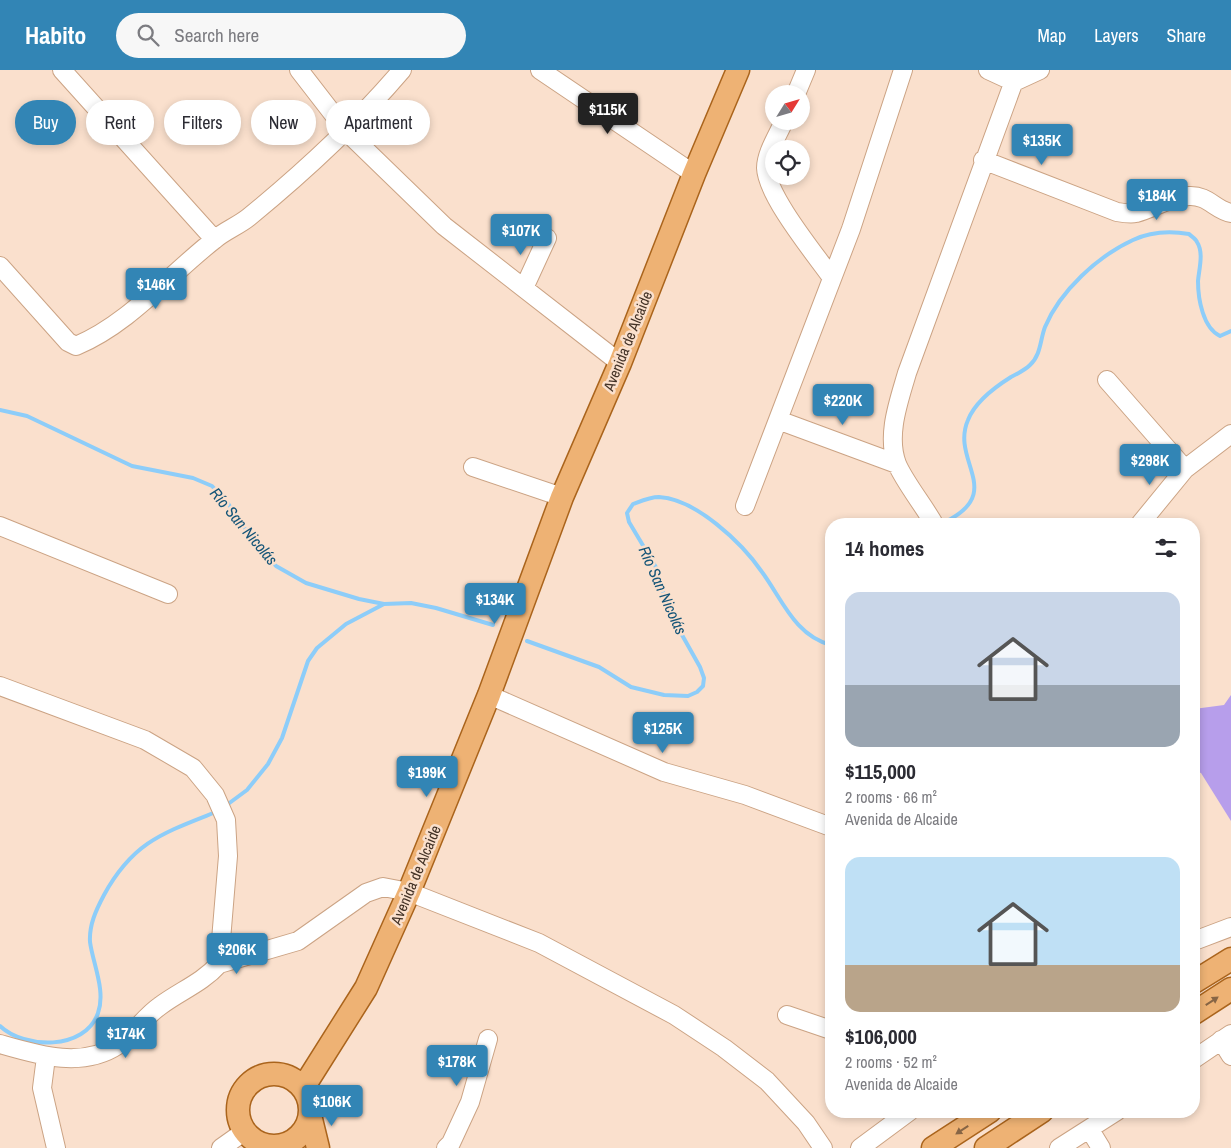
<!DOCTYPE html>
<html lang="en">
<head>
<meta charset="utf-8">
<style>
	body { margin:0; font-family:"Archivo Narrow",sans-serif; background:#f7f7f7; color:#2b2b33; height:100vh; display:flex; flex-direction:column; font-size:19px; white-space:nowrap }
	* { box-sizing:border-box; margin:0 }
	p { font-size:16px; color:#7c7c81 }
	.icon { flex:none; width:28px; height:28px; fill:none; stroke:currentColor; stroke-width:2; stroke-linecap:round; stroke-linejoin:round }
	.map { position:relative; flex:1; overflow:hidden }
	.sheet { position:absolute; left:825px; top:448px; width:375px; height:600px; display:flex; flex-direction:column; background:#fff; border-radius:20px; box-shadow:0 2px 8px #0003 }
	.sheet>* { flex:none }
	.banner { position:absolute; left:15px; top:30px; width:475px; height:45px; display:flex; gap:10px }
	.needle { width:32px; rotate:53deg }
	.tools { position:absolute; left:765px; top:15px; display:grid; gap:10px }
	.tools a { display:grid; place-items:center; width:45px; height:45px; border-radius:50%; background:#fff; box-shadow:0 2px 8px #0003; font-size:25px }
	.price { position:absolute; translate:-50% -42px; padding:0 11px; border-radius:5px; background:#3285b5; color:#fff; font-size:16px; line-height:32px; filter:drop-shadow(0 1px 2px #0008) }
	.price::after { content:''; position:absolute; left:50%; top:30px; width:15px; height:11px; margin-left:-8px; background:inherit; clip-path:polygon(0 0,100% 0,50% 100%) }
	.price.on { background:#222; color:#fff }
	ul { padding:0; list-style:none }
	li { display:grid; align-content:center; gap:10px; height:265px; padding:0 20px }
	li span { display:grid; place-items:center; height:155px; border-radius:15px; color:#555 }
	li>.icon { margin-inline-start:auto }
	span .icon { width:90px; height:90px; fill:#fffc; stroke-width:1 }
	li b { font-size:21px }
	h2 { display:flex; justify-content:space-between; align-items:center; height:60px; padding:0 20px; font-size:21px }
	.chip { padding:0 18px; border-radius:22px; background:#fff; box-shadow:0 2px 8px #0003; font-size:18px; line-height:45px }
	.chip.on { background:#3285b5; color:#fff }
	header { display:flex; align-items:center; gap:30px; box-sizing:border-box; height:70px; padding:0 25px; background:#3285b5; color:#fff }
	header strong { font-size:24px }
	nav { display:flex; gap:28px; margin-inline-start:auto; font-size:18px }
	.search { width:350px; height:45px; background:#f7f7f7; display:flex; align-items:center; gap:12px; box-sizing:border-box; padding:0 18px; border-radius:28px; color:#7c7c81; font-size:19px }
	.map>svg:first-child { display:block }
	.forest { fill:#b79eeb }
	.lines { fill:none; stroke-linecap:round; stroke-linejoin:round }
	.stream { stroke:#8dcdf9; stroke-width:4 }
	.minor-casing { stroke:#cba384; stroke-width:20 }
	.major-casing { stroke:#aa641c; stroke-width:25 }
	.minor { stroke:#fff; stroke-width:18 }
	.major { stroke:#eeb274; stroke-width:22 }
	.oneway { fill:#876545 }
	.labels { text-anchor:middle; stroke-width:5; stroke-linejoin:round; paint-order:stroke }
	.street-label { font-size:15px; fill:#433226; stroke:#fae0cd }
	.water-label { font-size:16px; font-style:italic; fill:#145477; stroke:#fae0cd }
</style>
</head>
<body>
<header>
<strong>Habito</strong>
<div class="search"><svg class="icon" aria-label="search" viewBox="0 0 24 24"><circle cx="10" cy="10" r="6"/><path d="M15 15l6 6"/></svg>Search here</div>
<nav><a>Map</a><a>Layers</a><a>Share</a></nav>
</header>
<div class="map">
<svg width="1231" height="1078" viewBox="0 0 1231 1078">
	<rect width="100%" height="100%" fill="#fae0cd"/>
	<!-- forest -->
	<path class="forest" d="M 1231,625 L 1231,751 L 1201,703 L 1194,701 L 1194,639 L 1224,635 Z"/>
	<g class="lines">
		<!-- stream -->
		<path class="stream" d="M 0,340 L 27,346 L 132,396 L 193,408 L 212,416 L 227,432 L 254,472 L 276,496 L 306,513 L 359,529 L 384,534 L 411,533 L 436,538 L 493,555
			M 945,452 C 1006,422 950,391 968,350 C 975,332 995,317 1011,307 C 1017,304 1025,300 1030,295 C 1041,285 1040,270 1045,257 C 1060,221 1098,186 1133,170 C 1150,162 1171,161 1189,164 C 1191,166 1196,169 1197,172 C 1204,183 1199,199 1198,211 C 1198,229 1203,258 1220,266 L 1231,261
			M 527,571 L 599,597 L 631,617 L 664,625 L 688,626 L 697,622 L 703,616 L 704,608 L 700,597 L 668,540 L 657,499 L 629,452 L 627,443 L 633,434 C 641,431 650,427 659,427 C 696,429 742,473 762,502 C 782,529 795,566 831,575
			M 224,737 L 247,720 L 268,694 L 282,668 L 308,591 L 317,578 L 346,554 L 384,534
			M 0,956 C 24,979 85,981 98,943 C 106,921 93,894 90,872 C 89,855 96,840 104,825 C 133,772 163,763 216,742"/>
		<defs>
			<path id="minor" d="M 62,0 L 214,169
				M 299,0 L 347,62 L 444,156 L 620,293
				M 540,0 L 694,104
				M 988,0 L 1014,12 L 1040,0
				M 796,24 L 806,0
				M 784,51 C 778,65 766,83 766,98 C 767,126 815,184 832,208
				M 983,90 L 1117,142 C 1123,143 1131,144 1136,143 C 1155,138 1169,127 1189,126 C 1208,125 1215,140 1231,143
				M 0,196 L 68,272 L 76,276 C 129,254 169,205 214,170 C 224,161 238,156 249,147 C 304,102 356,54 402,0
				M 524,218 L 547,168
				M 1107,310 L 1185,399
				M 778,350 L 897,394
				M 473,397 L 562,427
				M 745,436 L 851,159 L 903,0
				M 934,454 C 924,436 904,411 897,394 C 886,365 899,331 907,303 L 1018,0
				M 1140,454 L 1185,399 L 1231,364
				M 0,456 L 168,524
				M 0,616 L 145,670 L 193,698 L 215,725 L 226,750 L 228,786 L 219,894 L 298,871 L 366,823 L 383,817 L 409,822 L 539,873 L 674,945 L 724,978 L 767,1011 L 806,1053 L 823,1078
				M 489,625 L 664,702 L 745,725 L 831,757
				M 1194,871 L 1231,857
				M 787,945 L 831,960
				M 1221,970 L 1231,986
				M 0,974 C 38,985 82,999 118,975 C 134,964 144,947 160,936 C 180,921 202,913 219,894
				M 46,987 L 42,1018 L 56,1078
				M 1194,989 L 1231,964
				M 1090,1060 L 1101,1078
				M 221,1078 L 245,1061
				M 278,1078 L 280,1075
				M 446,1078 L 451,1073 L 470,1032 L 488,969
				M 860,1078 L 910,1041
				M 1059,1078 L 1117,1041"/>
			<path id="major" d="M 1194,912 L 1231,889
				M 1194,943 L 1231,919
				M238 1040a36 36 0 1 1 72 0a36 36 0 1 1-72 0Z
				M 303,1018 L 366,918 L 409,822 L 489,625 L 562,427 L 620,293 L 694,104 L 738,0
				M 310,1045 L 318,1078
				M 933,1078 L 990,1041
				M 986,1078 L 1042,1041"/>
		</defs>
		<!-- minor casing -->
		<use href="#minor" class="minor-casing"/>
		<!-- major casing -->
		<use href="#major" class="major-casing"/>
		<!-- minor -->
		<use href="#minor" class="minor"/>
		<!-- major -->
		<use href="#major" class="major"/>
	</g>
	<!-- one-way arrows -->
	<defs><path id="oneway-solid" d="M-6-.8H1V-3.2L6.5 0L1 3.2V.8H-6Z" transform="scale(1.25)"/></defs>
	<g class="oneway">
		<use href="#oneway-solid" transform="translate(1212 931) rotate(-33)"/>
		<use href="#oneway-solid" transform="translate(962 1060) rotate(147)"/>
	</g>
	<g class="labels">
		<!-- street labels -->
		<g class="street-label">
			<text transform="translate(628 271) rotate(-68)" y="5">Avenida de Alcaide</text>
			<text transform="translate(416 805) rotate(-67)" y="5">Avenida de Alcaide</text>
		</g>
		<!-- water labels -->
		<g class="water-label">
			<text transform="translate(244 456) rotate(50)" y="6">Río San Nicolás</text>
			<text transform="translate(663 520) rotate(66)" y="6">Río San Nicolás</text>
		</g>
	</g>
</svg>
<div class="tools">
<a><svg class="needle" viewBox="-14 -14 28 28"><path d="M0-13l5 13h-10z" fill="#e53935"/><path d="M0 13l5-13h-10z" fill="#7c7c81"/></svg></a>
<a><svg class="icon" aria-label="locate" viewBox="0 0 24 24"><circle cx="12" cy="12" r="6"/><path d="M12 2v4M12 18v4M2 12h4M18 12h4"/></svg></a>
</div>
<b class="price on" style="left:608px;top:65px">$115K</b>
<b class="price" style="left:1042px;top:96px">$135K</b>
<b class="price" style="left:1157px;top:151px">$184K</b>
<b class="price" style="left:521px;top:186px">$107K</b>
<b class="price" style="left:156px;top:240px">$146K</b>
<b class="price" style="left:843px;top:356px">$220K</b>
<b class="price" style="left:1150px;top:416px">$298K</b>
<b class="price" style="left:495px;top:555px">$134K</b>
<b class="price" style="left:663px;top:684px">$125K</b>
<b class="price" style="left:427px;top:728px">$199K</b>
<b class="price" style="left:237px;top:905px">$206K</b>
<b class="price" style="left:126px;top:989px">$174K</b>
<b class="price" style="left:457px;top:1017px">$178K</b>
<b class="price" style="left:332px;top:1057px">$106K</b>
<div class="banner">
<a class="chip on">Buy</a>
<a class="chip">Rent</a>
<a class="chip">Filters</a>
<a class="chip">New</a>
<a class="chip">Apartment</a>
</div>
<section class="sheet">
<h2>14 homes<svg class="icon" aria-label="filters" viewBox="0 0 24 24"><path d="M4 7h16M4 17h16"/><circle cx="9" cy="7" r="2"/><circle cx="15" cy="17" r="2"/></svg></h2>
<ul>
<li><span style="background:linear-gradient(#c9d6e8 60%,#9aa5b1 0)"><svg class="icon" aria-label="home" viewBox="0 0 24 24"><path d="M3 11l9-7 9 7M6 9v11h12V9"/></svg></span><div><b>$115,000</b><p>2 rooms · 66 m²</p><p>Avenida de Alcaide</p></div></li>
<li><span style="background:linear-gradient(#bfe0f5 70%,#b9a48a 0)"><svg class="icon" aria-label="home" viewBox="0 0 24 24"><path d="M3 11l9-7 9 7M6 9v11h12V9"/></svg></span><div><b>$106,000</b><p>2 rooms · 52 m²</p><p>Avenida de Alcaide</p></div></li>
</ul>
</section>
</div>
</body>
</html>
